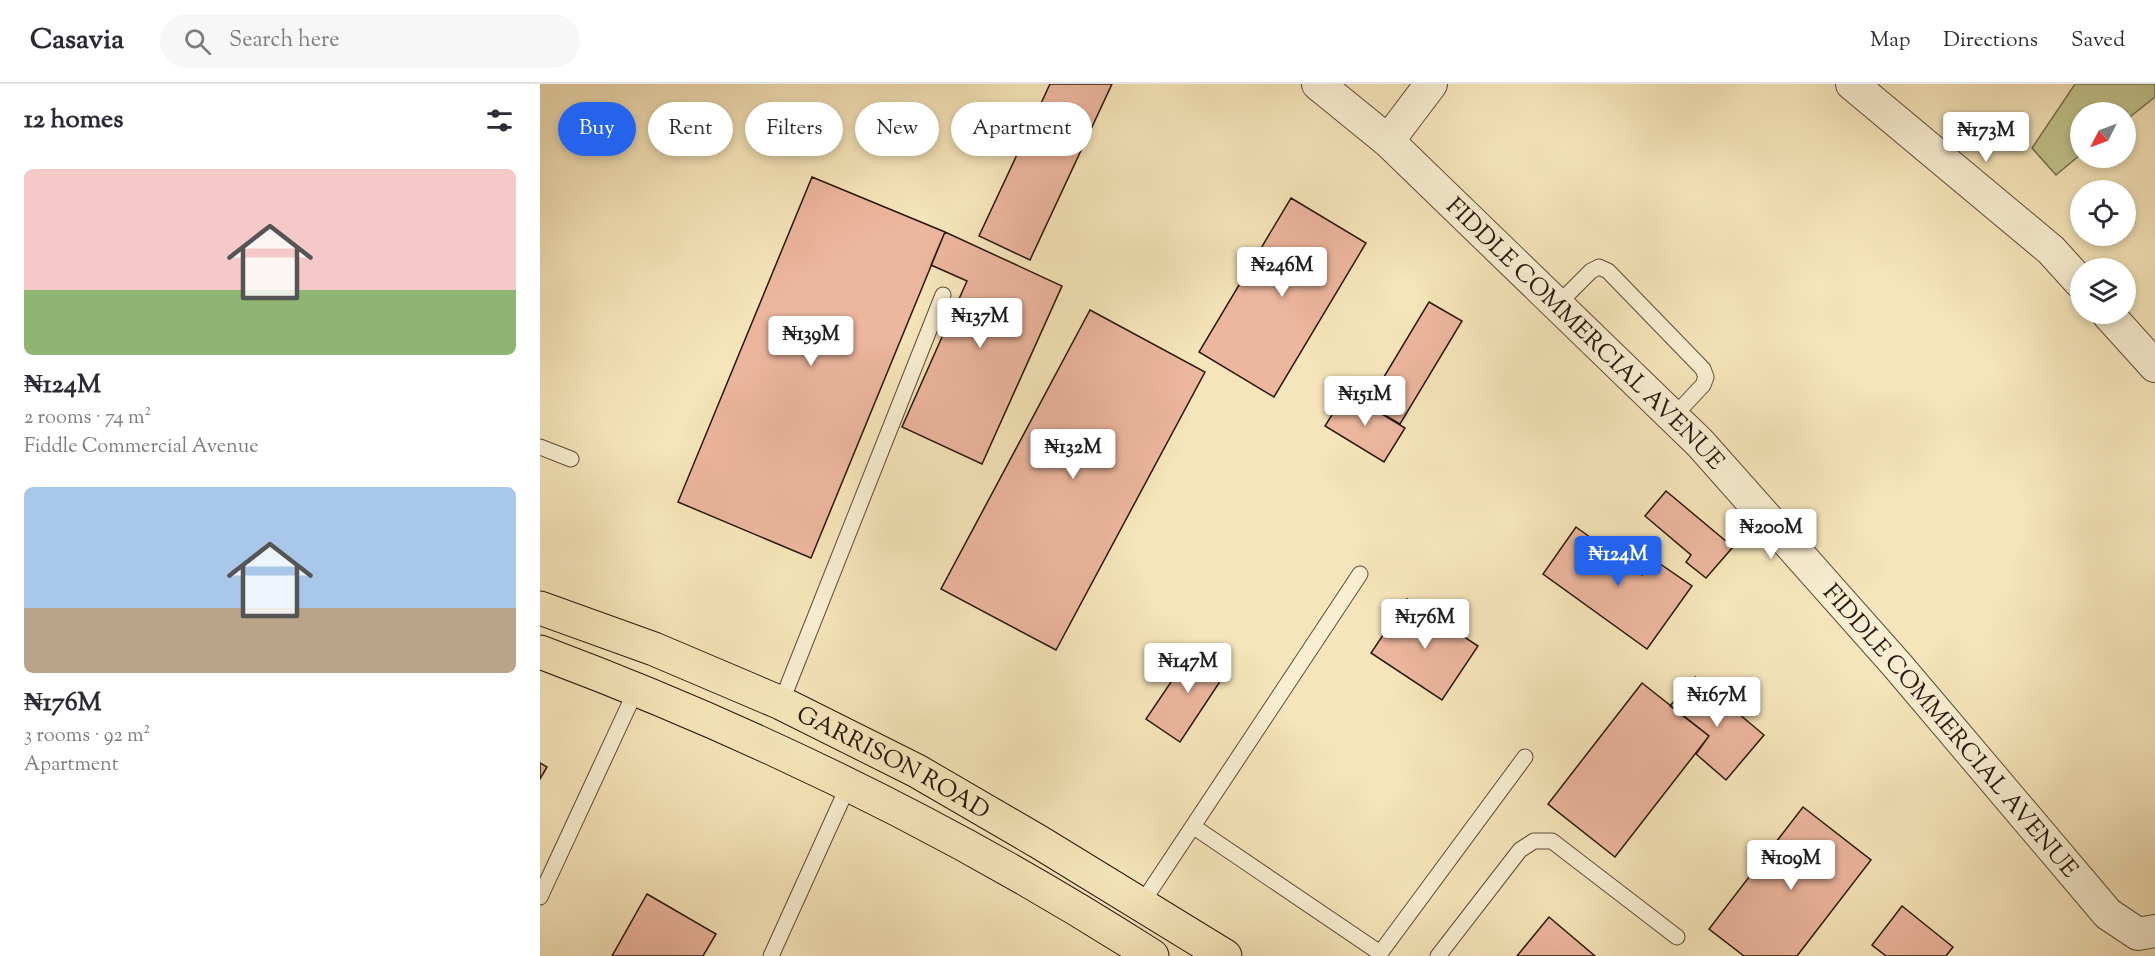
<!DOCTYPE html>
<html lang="en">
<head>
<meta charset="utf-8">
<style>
	body { margin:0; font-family:"Sorts Mill Goudy",serif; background:#f7f7f7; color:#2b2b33; height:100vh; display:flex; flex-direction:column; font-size:22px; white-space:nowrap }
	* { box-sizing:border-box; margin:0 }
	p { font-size:20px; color:#7c7c81 }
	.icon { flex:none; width:33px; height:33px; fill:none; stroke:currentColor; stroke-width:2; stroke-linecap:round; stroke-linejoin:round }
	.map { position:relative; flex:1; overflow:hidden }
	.details { display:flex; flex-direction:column; background:#fff; width:540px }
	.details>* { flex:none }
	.guide { position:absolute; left:18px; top:18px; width:570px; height:54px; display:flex; gap:12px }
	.needle { width:39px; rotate:228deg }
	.controls { position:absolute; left:1530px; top:18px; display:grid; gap:12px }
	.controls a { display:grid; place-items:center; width:66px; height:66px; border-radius:50%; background:#fff; box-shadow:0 3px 9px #0003; font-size:30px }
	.price { position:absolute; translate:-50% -51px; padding:0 14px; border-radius:6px; background:#fff; color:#222; font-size:20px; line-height:39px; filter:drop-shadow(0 2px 3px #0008) }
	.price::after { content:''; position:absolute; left:50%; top:36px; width:18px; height:14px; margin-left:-9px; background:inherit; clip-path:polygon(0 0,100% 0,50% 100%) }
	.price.current { background:#2563eb; color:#fff }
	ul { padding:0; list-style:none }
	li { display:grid; align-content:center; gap:12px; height:318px; padding:0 24px }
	li span { display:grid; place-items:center; height:186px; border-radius:9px; color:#555 }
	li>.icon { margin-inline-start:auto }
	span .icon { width:108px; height:108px; fill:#fffc; stroke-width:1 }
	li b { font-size:26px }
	h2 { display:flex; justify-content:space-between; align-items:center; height:72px; padding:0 24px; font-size:26px }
	.pill { padding:0 21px; border-radius:27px; background:#fff; box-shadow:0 3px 9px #0003; font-size:21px; line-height:54px }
	.pill.current { background:#2563eb; color:#fff }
	header { display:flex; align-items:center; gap:36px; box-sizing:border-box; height:84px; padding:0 30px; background:#fff; border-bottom:2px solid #e1e1e2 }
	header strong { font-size:28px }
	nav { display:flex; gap:33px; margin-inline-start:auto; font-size:21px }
	.search { width:420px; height:54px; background:#f7f7f7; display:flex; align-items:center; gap:15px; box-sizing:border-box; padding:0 21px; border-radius:33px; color:#7c7c81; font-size:22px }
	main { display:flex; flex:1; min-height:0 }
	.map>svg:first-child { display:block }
	.green { fill:#c2c38c; stroke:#756e4e; stroke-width:1.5 }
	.building { fill:#edb69e; stroke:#28180f; stroke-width:1.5 }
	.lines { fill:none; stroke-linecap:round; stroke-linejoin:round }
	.service-casing { stroke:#5c4b3a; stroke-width:17 }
	.minor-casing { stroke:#5c4b3a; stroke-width:34 }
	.primary-casing { stroke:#28180f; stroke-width:35 }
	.service { stroke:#f9eed2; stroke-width:15 }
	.minor { stroke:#f9eed2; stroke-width:32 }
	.primary { stroke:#f6e5ba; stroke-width:33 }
	.labels { text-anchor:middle; stroke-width:5; stroke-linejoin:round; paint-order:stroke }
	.street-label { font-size:24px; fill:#28180f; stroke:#f9eed2 }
</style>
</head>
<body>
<header>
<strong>Casavia</strong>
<div class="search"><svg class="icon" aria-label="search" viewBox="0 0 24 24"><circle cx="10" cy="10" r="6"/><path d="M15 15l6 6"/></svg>Search here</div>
<nav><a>Map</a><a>Directions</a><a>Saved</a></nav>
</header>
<main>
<section class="details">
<h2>12 homes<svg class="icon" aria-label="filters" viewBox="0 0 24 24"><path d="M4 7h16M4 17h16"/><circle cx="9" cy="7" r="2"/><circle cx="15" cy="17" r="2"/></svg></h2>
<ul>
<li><span style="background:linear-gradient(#f6c9c9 65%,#8fb573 0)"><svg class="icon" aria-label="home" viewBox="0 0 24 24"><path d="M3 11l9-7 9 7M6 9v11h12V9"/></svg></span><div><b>₦124M</b><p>2 rooms · 74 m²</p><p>Fiddle Commercial Avenue</p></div></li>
<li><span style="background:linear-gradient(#a9c7e8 65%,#b9a48a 0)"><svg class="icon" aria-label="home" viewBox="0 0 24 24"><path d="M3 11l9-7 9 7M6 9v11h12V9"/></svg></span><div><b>₦176M</b><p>3 rooms · 92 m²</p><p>Apartment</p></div></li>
</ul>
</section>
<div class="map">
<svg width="1615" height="872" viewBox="0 0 1615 872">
	<rect width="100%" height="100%" fill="#f6e5ba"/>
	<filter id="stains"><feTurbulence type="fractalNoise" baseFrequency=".00333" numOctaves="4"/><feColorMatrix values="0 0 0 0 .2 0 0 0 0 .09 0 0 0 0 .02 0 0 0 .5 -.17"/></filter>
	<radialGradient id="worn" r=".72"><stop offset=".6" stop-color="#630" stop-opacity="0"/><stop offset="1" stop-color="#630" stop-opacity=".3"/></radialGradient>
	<!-- green -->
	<path class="green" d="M 1535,0 L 1615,0 L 1615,13 L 1586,36 L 1586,28 L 1540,28 L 1540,71 L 1516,91 L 1492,64 Z"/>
	<!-- building -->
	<path class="building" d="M 510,0 L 572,0 L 490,176 L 439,152 Z
		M 272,93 L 405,148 L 271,474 L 138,418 Z
		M 751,114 L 826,159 L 734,313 L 659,268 Z
		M 405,148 L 522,202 L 442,380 L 362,343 L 427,197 L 391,181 Z
		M 889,218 L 922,237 L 860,340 L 827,321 Z
		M 550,226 L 665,288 L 516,566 L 401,505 Z
		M 806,308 L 865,344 L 844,378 L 785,342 Z
		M 1126,407 L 1193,463 L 1166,494 L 1146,478 L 1151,471 L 1105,432 Z
		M 1036,443 L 1102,491 L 1113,475 L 1152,502 L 1107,565 L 1003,490 Z
		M 867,515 L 938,562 L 902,616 L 831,569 Z
		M 656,561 L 689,584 L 640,658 L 606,635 Z
		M 1155,593 L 1224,651 L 1186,696 L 1156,670 L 1169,652 L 1130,622 Z
		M 1102,599 L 1169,652 L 1075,773 L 1008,720 Z
		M 0,679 L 7,683 L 0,695 Z
		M 1263,723 L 1331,776 L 1257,872 L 1204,872 L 1169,845 Z
		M 107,810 L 176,850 L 163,872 L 72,872 Z
		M 1362,822 L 1413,863 L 1406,872 L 1346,872 L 1332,861 Z
		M 1009,833 L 1055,872 L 977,872 Z"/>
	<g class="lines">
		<defs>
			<path id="service" d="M 1018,220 L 1051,187 L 1059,183 L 1068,187 L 1163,285 L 1166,293 L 1163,301 L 1133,333
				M 0,363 L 31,375
				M 241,619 L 403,211
				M 654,743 L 840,869
				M 0,813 L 97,604
				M 602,819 L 820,490
				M 231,872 L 309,700
				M 838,872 L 985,673
				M 898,872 L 980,766 L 994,757 L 1012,757 L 1137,853"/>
			<g id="minor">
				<path id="s1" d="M 778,0 L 848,57 L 1160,359 L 1357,581 L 1568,830 L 1598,850 L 1615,847"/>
				<path d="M 1312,0 L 1511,166 L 1540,198"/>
				<path d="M 848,57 L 891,0"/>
				<path d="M 1568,230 L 1615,282"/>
			</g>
			<g id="primary">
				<path id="s2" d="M 0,524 L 114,565 L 241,619 L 377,687 L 499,758 L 685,872"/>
				<path d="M 0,568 C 214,648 419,748 612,872"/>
			</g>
		</defs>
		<!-- service casing -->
		<use href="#service" class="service-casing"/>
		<!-- minor casing -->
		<use href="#minor" class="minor-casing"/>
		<!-- primary casing -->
		<use href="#primary" class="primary-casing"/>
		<!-- service -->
		<use href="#service" class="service"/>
		<!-- minor -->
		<use href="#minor" class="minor"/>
		<!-- primary -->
		<use href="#primary" class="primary"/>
	</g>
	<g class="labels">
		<!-- street labels -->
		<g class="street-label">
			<text dy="8" stroke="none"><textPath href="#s1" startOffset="366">FIDDLE COMMERCIAL AVENUE</textPath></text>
			<text dy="8" stroke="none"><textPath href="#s1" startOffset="906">FIDDLE COMMERCIAL AVENUE</textPath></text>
			<text dy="8" stroke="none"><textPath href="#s2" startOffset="386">GARRISON ROAD</textPath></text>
		</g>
	</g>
	<rect width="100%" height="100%" filter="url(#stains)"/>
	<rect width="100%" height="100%" fill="url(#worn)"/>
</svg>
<div class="controls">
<a><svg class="needle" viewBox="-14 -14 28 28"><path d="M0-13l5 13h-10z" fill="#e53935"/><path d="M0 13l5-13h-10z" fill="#7c7c81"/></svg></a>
<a><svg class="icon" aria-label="locate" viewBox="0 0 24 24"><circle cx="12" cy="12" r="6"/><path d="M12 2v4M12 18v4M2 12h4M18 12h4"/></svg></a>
<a><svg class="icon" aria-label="layers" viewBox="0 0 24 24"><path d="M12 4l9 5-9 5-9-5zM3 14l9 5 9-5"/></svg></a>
</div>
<b class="price" style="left:1446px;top:79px">₦173M</b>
<b class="price" style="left:742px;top:214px">₦246M</b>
<b class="price" style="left:440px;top:265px">₦137M</b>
<b class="price" style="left:271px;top:283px">₦139M</b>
<b class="price" style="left:825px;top:343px">₦151M</b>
<b class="price" style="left:533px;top:396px">₦132M</b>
<b class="price" style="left:1231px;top:476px">₦200M</b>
<b class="price current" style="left:1078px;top:503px">₦124M</b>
<b class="price" style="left:885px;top:566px">₦176M</b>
<b class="price" style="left:648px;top:610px">₦147M</b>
<b class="price" style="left:1177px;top:644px">₦167M</b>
<b class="price" style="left:1251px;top:807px">₦109M</b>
<div class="guide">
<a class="pill current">Buy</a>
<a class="pill">Rent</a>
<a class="pill">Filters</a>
<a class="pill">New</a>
<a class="pill">Apartment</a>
</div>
</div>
</main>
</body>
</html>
